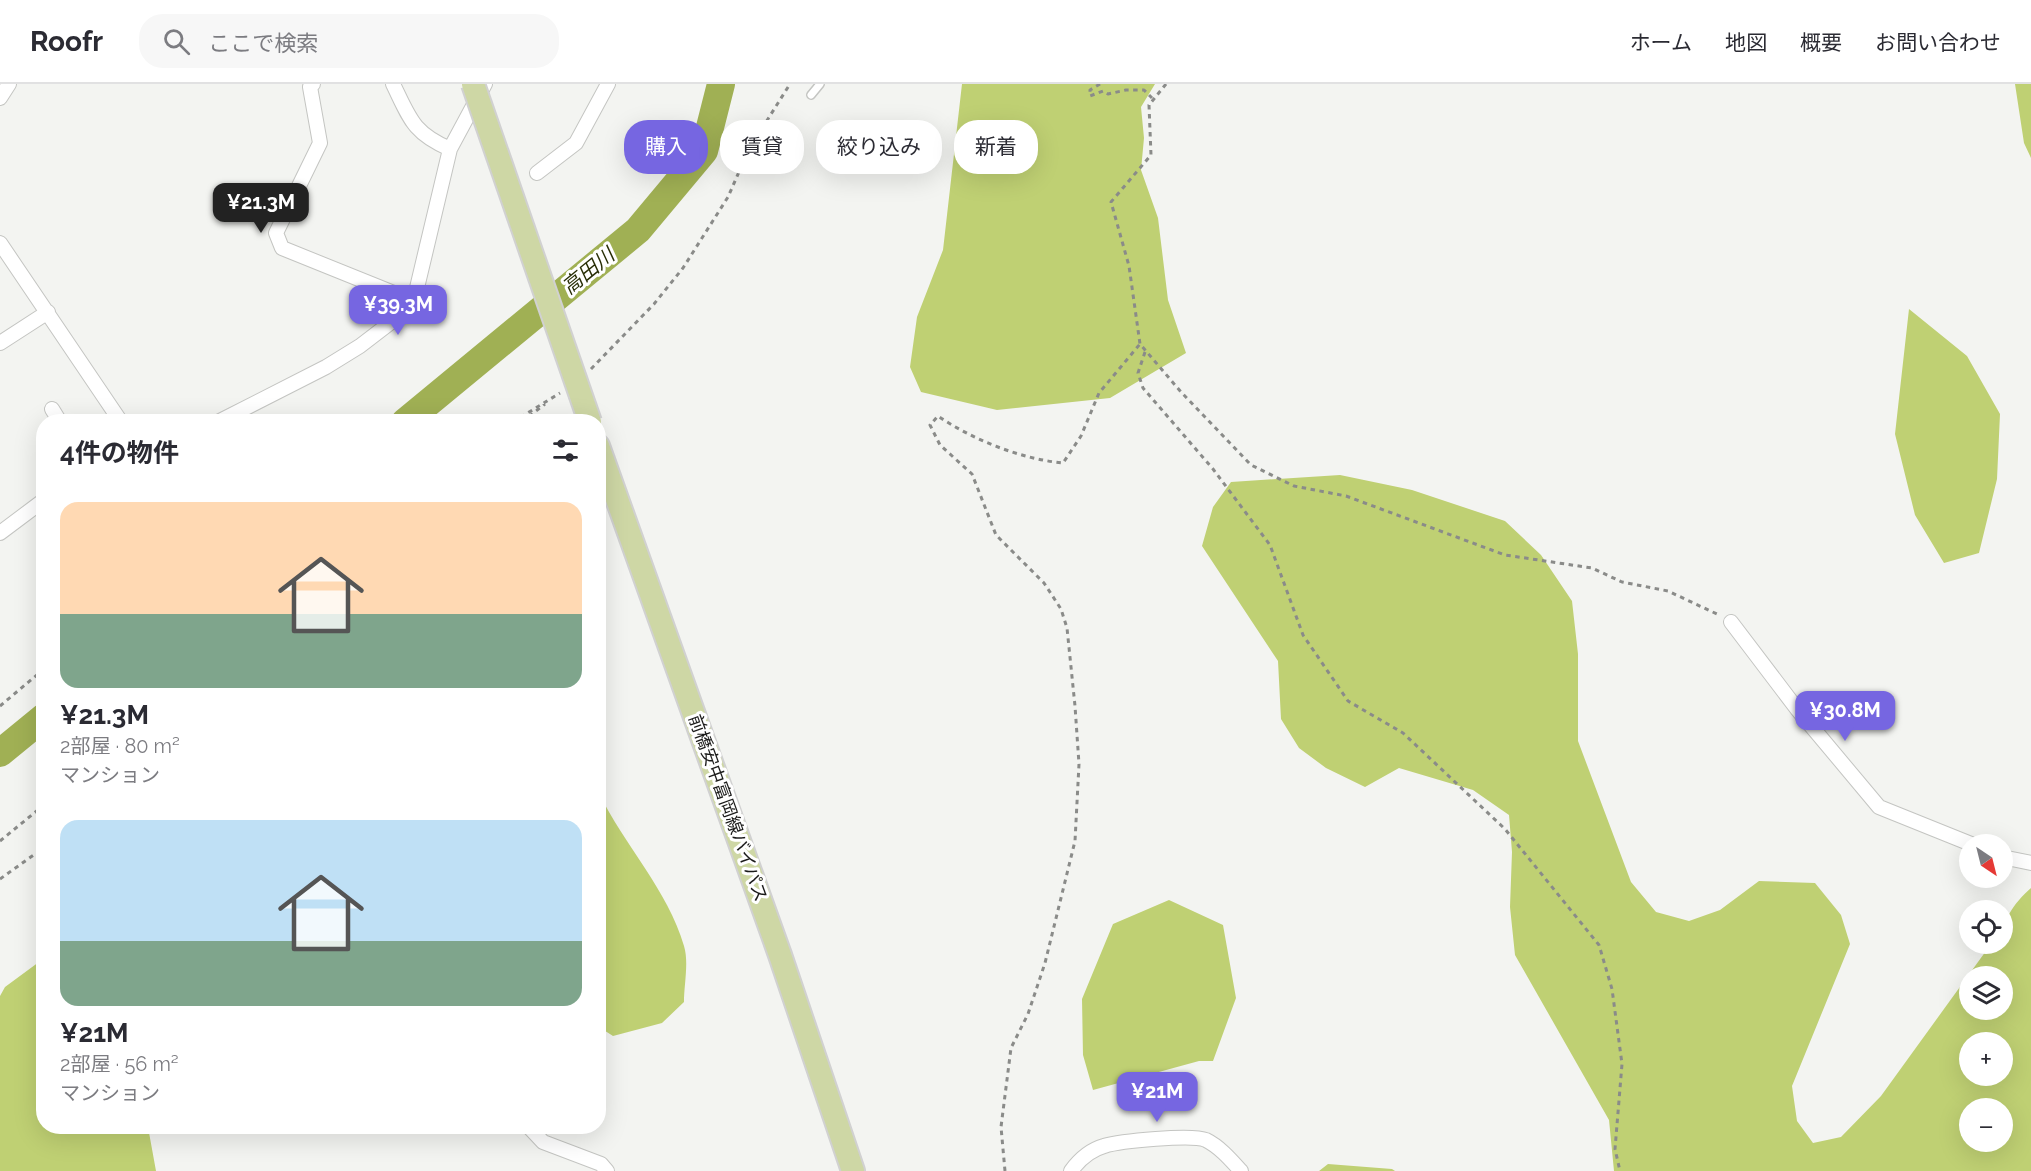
<!DOCTYPE html>
<html lang="ja">
<head>
<meta charset="utf-8">
<style>
	body { margin:0; font-family:Raleway,"Noto Sans JP",sans-serif; background:#f7f7f7; color:#2b2b33; height:100vh; display:flex; flex-direction:column; font-size:22px; white-space:nowrap }
	* { box-sizing:border-box; margin:0 }
	p { font-size:20px; color:#7c7c81 }
	.icon { flex:none; width:33px; height:33px; fill:none; stroke:currentColor; stroke-width:2; stroke-linecap:round; stroke-linejoin:round }
	.map { position:relative; flex:1; overflow:hidden }
	.panel { position:absolute; left:36px; top:330px; width:570px; height:720px; display:flex; flex-direction:column; background:#fff; border-radius:24px; box-shadow:0 6px 24px #0002 }
	.panel>* { flex:none }
	.hud { position:absolute; left:624px; top:36px; width:570px; height:54px; display:flex; gap:12px }
	.needle { width:39px; rotate:145deg }
	.tools { position:absolute; left:1959px; top:750px; display:grid; gap:12px }
	.tools a { display:grid; place-items:center; width:54px; height:54px; border-radius:50%; background:#fff; box-shadow:0 6px 24px #0002; font-size:30px }
	.price { position:absolute; translate:-50% -51px; padding:0 14px; border-radius:12px; background:#7666e1; color:#fff; font-size:20px; line-height:39px; filter:drop-shadow(0 2px 3px #0008) }
	.price::after { content:''; position:absolute; left:50%; top:36px; width:18px; height:14px; margin-left:-9px; background:inherit; clip-path:polygon(0 0,100% 0,50% 100%) }
	.price.active { background:#222; color:#fff }
	ul { padding:0; list-style:none }
	li { display:grid; align-content:center; gap:12px; height:318px; padding:0 24px }
	li span { display:grid; place-items:center; height:186px; border-radius:18px; color:#555 }
	li>.icon { margin-inline-start:auto }
	span .icon { width:108px; height:108px; fill:#fffc; stroke-width:1 }
	li b { font-size:26px }
	h2 { display:flex; justify-content:space-between; align-items:center; height:72px; padding:0 24px; font-size:26px }
	.chip { padding:0 21px; border-radius:24px; background:#fff; box-shadow:0 6px 24px #0002; font-size:21px; line-height:54px }
	.chip.active { background:#7666e1; color:#fff }
	header { display:flex; align-items:center; gap:36px; box-sizing:border-box; height:84px; padding:0 30px; background:#fff; border-bottom:2px solid #e1e1e2 }
	header strong { font-size:28px }
	nav { display:flex; gap:33px; margin-inline-start:auto; font-size:21px }
	.search { width:420px; height:54px; background:#f7f7f7; display:flex; align-items:center; gap:15px; box-sizing:border-box; padding:0 21px; border-radius:24px; color:#7c7c81; font-size:22px }
	.map>svg:first-child { display:block }
	.forest { fill:#bfd073; fill-rule:evenodd }
	.lines { fill:none; stroke-linecap:round; stroke-linejoin:round }
	.river { stroke:#a0b054; stroke-width:28 }
	.service-casing { stroke:#c4c5c2; stroke-width:10 }
	.minor-casing { stroke:#c4c5c2; stroke-width:16 }
	.primary-casing { stroke:#d1d1d1; stroke-width:26 }
	.path { stroke:#8a8b89; stroke-width:3; stroke-dasharray:4.5 4.5; stroke-linecap:butt }
	.service { stroke:#fff; stroke-width:7 }
	.minor { stroke:#fff; stroke-width:14 }
	.primary { stroke:#ced7a5; stroke-width:22 }
	.primary-bridge-casing { stroke:#d1d1d1; stroke-width:26; stroke-linecap:butt }
	.primary-bridge { stroke:#ced7a5; stroke-width:22 }
	.labels { text-anchor:middle; stroke-width:6; stroke-linejoin:round; paint-order:stroke }
	.street-label { font-size:18px; fill:#1a1a19; stroke:#fff }
	.water-label { font-size:20px; font-style:italic; fill:#282e06; stroke:#fff }
</style>
</head>
<body>
<header>
<strong>Roofr</strong>
<div class="search"><svg class="icon" aria-label="search" viewBox="0 0 24 24"><circle cx="10" cy="10" r="6"/><path d="M15 15l6 6"/></svg>ここで検索</div>
<nav><a>ホーム</a><a>地図</a><a>概要</a><a>お問い合わせ</a></nav>
</header>
<div class="map">
<svg width="2031" height="1087" viewBox="0 0 2031 1087">
	<rect width="100%" height="100%" fill="#f3f4f1"/>
	<!-- forest -->
	<path class="forest" d="M 962,0 L 1155,0 L 1141,23 L 1144,54 L 1141,86 L 1158,134 L 1168,216 L 1186,269 L 1110,314 L 997,326 L 921,308 L 910,283 L 917,233 L 943,166 Z
		M 2015,0 L 2031,0 L 2031,74 L 2024,59 Z
		M 1909,225 L 1967,272 L 2000,330 L 1997,395 L 1979,469 L 1944,479 L 1915,431 L 1895,350 Z
		M 1340,391 L 1412,406 L 1505,437 L 1541,471 L 1572,517 L 1578,570 L 1578,657 L 1631,798 L 1656,828 L 1689,837 L 1720,826 L 1759,797 L 1815,799 L 1841,831 L 1850,860 L 1792,1002 L 1797,1037 L 1813,1059 L 1841,1053 L 1881,1012 L 1991,860 L 2002,860 C 2002,836 2013,820 2031,804 L 2031,1087 L 1614,1087 L 1609,1036 L 1515,871 L 1510,823 L 1512,768 L 1509,731 L 1473,706 L 1399,684 L 1365,703 L 1326,684 L 1299,664 L 1281,635 L 1278,577 L 1202,462 L 1213,423 L 1231,398 ZM 2002,892 L 2002,926 L 1970,926 L 1970,892 ZM 2002,958 L 2002,992 L 1970,992 L 1970,958 ZM 2002,1024 L 2002,1058 L 1970,1058 L 1970,1024 Z
		M 599,709 C 624,761 668,806 684,862 C 689,878 684,901 684,918 L 662,939 L 613,952 L 599,943 Z
		M 1169,816 L 1223,841 L 1236,914 L 1213,977 L 1199,977 L 1093,1006 L 1083,971 L 1082,915 L 1113,840 Z
		M 43,875 L 44,1042 L 148,1043 L 156,1087 L 0,1087 L 0,912 L 5,903 Z
		M 1328,1080 L 1392,1085 L 1395,1087 L 1319,1087 Z"/>
	<g class="lines">
		<!-- river -->
		<path class="river" d="M 405,338 L 638,146 L 704,67 L 721,0
			M 0,669 L 44,633"/>
		<defs>
			<path id="service" d="M 811,11 L 820,0"/>
			<path id="minor" d="M 313,0 L 310,3 L 320,59 L 276,149 L 282,164 L 411,216
				M 393,0 C 410,35 413,49 450,65
				M 0,14 L 9,0
				M 537,89 L 576,59 L 608,0
				M 0,159 L 121,338
				M 0,259 L 48,228
				M 52,325 L 60,338
				M 218,338 L 326,283 L 360,262 L 403,229 L 416,208 L 450,65 L 485,0
				M 0,449 L 44,416
				M 1731,538 L 1797,625 L 1879,723 L 1971,760
				M 2002,773 L 2031,779
				M 528,1042 L 543,1058 L 601,1080 L 607,1087
				M 1071,1087 C 1079,1076 1090,1066 1104,1062 C 1120,1057 1192,1050 1206,1056 C 1220,1063 1231,1076 1241,1087"/>
			<path id="primary" d="M 598,362 L 780,871 L 853,1087"/>
		</defs>
		<!-- service casing -->
		<use href="#service" class="service-casing"/>
		<!-- minor casing -->
		<use href="#minor" class="minor-casing"/>
		<!-- primary casing -->
		<use href="#primary" class="primary-casing"/>
		<!-- path -->
		<path class="path" d="M 1100,0 L 1090,6 L 1090,12 L 1103,7 L 1108,10 L 1126,6 L 1144,6 L 1152,14
			M 1166,0 L 1149,21 L 1151,71 L 1111,118 L 1129,182 L 1140,260 L 1181,308 L 1251,381 L 1294,402 L 1346,412 L 1505,471 L 1592,484 L 1622,498 L 1668,507 L 1719,531
			M 1145,268 L 1138,289 L 1143,304 L 1213,385 L 1270,461 L 1303,551 L 1348,617 L 1403,649 L 1505,745 L 1599,861 L 1612,905 L 1622,980 L 1615,1065 L 1620,1087
			M 591,285 L 654,220 L 683,184 L 728,113 L 749,65 L 790,0
			M 513,338 L 560,309
			M 522,338 L 545,320
			M 0,622 L 44,585
			M 0,757 L 44,721
			M 0,795 L 35,770 L 44,768
			M 1005,1087 L 1001,1043 L 1011,964 L 1028,930 L 1045,879 L 1075,757 L 1079,680 L 1075,622 L 1067,544 L 1061,525 L 1044,499 L 996,451 L 972,390 L 940,361 L 930,341 L 938,332 C 973,356 1021,375 1063,379 L 1081,352 L 1099,309 L 1140,260"/>
		<!-- service -->
		<use href="#service" class="service"/>
		<!-- minor -->
		<use href="#minor" class="minor"/>
		<!-- primary -->
		<use href="#primary" class="primary"/>
		<defs>
			<path id="primary-bridge" d="M 473,0 L 590,338"/>
		</defs>
		<!-- primary-bridge casing -->
		<use href="#primary-bridge" class="primary-bridge-casing"/>
		<!-- primary-bridge -->
		<use href="#primary-bridge" class="primary-bridge"/>
	</g>
	<g class="labels">
		<!-- street labels -->
		<g class="street-label">
			<text transform="translate(728 724) rotate(70)" y="6">前橋安中富岡線バイパス</text>
		</g>
		<!-- water labels -->
		<g class="water-label">
			<text transform="translate(588 187) rotate(-39)" y="7">高田川</text>
		</g>
	</g>
</svg>
<div class="tools">
<a><svg class="needle" viewBox="-14 -14 28 28"><path d="M0-13l5 13h-10z" fill="#e53935"/><path d="M0 13l5-13h-10z" fill="#7c7c81"/></svg></a>
<a><svg class="icon" aria-label="locate" viewBox="0 0 24 24"><circle cx="12" cy="12" r="6"/><path d="M12 2v4M12 18v4M2 12h4M18 12h4"/></svg></a>
<a><svg class="icon" aria-label="layers" viewBox="0 0 24 24"><path d="M12 4l9 5-9 5-9-5zM3 14l9 5 9-5"/></svg></a>
<a>+</a>
<a>−</a>
</div>
<b class="price active" style="left:261px;top:150px">¥21.3M</b>
<b class="price" style="left:398px;top:252px">¥39.3M</b>
<b class="price" style="left:1845px;top:658px">¥30.8M</b>
<b class="price" style="left:1157px;top:1039px">¥21M</b>
<div class="hud">
<a class="chip active">購入</a>
<a class="chip">賃貸</a>
<a class="chip">絞り込み</a>
<a class="chip">新着</a>
</div>
<section class="panel">
<h2>4件の物件<svg class="icon" aria-label="filters" viewBox="0 0 24 24"><path d="M4 7h16M4 17h16"/><circle cx="9" cy="7" r="2"/><circle cx="15" cy="17" r="2"/></svg></h2>
<ul>
<li><span style="background:linear-gradient(#ffd9b3 60%,#7fa58c 0)"><svg class="icon" aria-label="home" viewBox="0 0 24 24"><path d="M3 11l9-7 9 7M6 9v11h12V9"/></svg></span><div><b>¥21.3M</b><p>2部屋 · 80 m²</p><p>マンション</p></div></li>
<li><span style="background:linear-gradient(#bfe0f5 65%,#7fa58c 0)"><svg class="icon" aria-label="home" viewBox="0 0 24 24"><path d="M3 11l9-7 9 7M6 9v11h12V9"/></svg></span><div><b>¥21M</b><p>2部屋 · 56 m²</p><p>マンション</p></div></li>
</ul>
</section>
</div>
</body>
</html>
